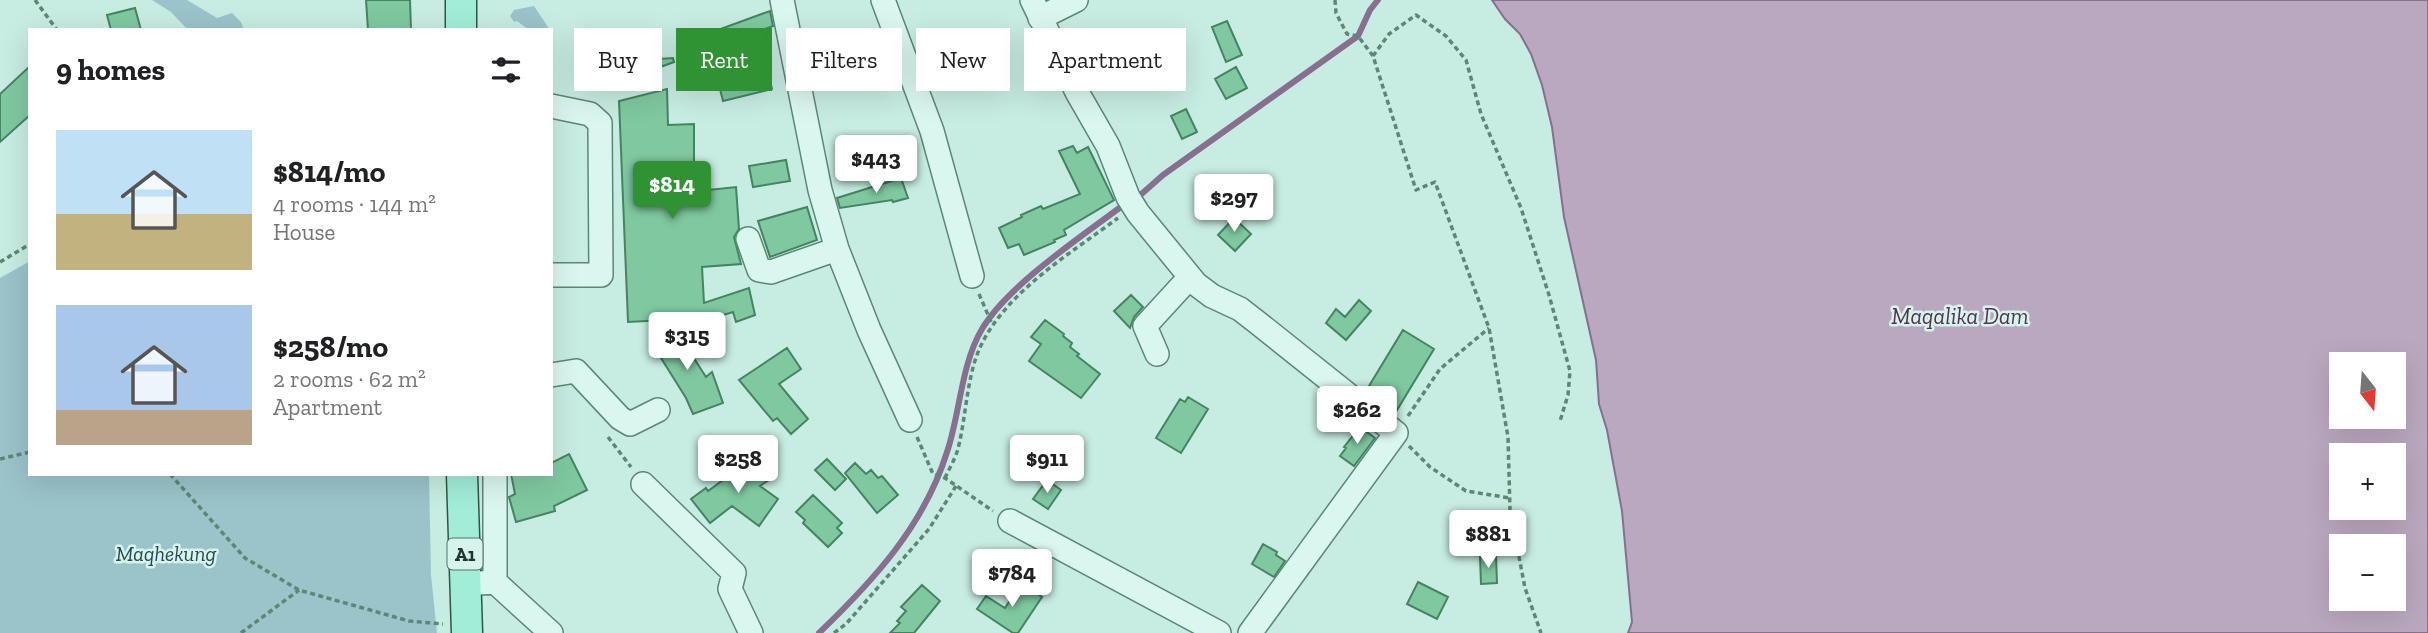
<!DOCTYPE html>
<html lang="en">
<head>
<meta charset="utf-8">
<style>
	body { margin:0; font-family:"Zilla Slab",serif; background:#f2f2f2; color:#202124; height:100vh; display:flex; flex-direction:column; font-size:26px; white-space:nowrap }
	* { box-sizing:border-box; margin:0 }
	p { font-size:23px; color:#757577 }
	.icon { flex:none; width:38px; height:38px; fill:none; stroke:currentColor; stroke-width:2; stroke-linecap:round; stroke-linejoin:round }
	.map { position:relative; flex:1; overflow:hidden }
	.sheet { position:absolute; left:28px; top:28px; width:525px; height:448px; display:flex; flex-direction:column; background:#fff; border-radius:0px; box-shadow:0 7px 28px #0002 }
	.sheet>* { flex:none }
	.top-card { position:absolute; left:574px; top:28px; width:665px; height:63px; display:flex; gap:14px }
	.needle { width:46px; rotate:163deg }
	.tools { position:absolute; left:2329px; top:352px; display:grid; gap:14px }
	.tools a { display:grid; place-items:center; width:77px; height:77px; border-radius:0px; background:#fff; box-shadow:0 7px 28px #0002; font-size:35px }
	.price { position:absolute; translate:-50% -60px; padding:0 16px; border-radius:7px; background:#fff; color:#222; font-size:23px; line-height:46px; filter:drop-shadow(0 2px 4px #0008) }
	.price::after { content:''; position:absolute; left:50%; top:42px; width:21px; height:16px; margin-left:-10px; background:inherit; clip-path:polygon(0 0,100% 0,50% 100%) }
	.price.selected { background:#309333; color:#fff }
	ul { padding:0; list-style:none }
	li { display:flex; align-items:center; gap:21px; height:175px; padding:0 28px }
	li span { display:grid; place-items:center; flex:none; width:196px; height:140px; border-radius:0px; color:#555 }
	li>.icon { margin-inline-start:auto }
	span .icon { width:84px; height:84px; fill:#fffc; stroke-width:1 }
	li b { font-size:30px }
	h2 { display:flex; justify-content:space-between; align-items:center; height:84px; padding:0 28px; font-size:30px }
	.pill { padding:0 24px; border-radius:0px; background:#fff; box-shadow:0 7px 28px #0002; font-size:24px; line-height:63px }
	.pill.selected { background:#309333; color:#fff }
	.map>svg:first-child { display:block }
	.green { fill:#9bc3ca }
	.water { fill:#baa8c0; stroke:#876f8e; stroke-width:2; fill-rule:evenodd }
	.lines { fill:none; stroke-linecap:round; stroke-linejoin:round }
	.stream { stroke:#876f8e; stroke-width:6 }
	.building { fill:#7fc8a0; stroke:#448560; stroke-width:2 }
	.minor-casing { stroke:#5d8775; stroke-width:26 }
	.major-casing { stroke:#315543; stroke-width:33 }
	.path { stroke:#5d8775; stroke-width:3.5; stroke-dasharray:5 3.5; stroke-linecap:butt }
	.minor { stroke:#daf7ef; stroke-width:23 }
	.major { stroke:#a1edd8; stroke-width:30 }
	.labels { text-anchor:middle; stroke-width:5; stroke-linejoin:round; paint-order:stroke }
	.shield { fill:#d6f4ec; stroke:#577066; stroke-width:2 }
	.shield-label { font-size:19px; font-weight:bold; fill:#20382c }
	.park-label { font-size:21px; font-style:italic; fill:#284753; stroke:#d6f4ec }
	.water-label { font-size:23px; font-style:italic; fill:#563057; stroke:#d6f4ec }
</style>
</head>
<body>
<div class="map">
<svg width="2428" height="633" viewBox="0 0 2428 633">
	<rect width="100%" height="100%" fill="#c7ece2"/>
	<!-- green -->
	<path class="green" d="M 152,0 L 187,0 L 217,18 L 232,13 L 241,22 L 244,30 L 188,30 L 171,12 Z
		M 534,6 L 550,30 L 529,30 L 517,21 L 514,22 L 510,16 L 514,10 Z
		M 30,261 L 30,474 L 429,474 L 431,575 L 437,633 L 0,633 L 0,278 Z"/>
	<!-- water -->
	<path class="water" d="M 1492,0 L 2428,0 L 2428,633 L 1628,633 L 1632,622 L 1622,511 L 1607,430 L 1599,404 L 1596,360 L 1564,217 L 1552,127 L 1542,85 L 1531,54 L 1520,34 L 1505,19 ZM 2342,364 L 2394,364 L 2394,416 L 2342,416 ZM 2342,455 L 2394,455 L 2394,508 L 2342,508 ZM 2342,546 L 2394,546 L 2394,598 L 2342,598 Z"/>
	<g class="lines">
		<!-- stream -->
		<path class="stream" d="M 1137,198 L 1163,175 L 1358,36 L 1370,10 L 1378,0
			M 819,633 C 873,581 924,526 947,452 C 960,414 961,364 982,329 C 1007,286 1081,237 1122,206"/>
	</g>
	<!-- building -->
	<path class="building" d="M 366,0 L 410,0 L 411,30 L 368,30 Z
		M 135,8 L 141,30 L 111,30 L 107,15 Z
		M 770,11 L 773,26 L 698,53 L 693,39 Z
		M 1227,21 L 1242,55 L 1226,62 L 1212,27 Z
		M 640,39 L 643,60 L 673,58 L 674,62 L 619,82 L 618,61 L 620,61 L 618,41 Z
		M 30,66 L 30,115 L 0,142 L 0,94 Z
		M 1236,67 L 1247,88 L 1226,99 L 1215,79 Z
		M 753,68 L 755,77 L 768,73 L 772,89 L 723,101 L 717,77 Z
		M 667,89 L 668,125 L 694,124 L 694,183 L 699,182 L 699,191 L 736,187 L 739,229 L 734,237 L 741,264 L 702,267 L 704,303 L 749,288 L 755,315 L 736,322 L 733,312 L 682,328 L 680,324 L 687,319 L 628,322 L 619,101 Z
		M 1186,109 L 1197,132 L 1182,139 L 1171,116 Z
		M 1073,146 L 1077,153 L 1088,147 L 1114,200 L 1064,230 L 1066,235 L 1054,240 L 1055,242 L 1024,255 L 1019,244 L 1008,248 L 999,228 L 1022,217 L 1021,215 L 1041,206 L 1043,209 L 1080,194 L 1059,151 Z
		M 786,160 L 790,181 L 753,187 L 749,166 Z
		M 901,178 L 908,198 L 893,202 L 892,200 L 840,208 L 837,198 Z
		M 807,207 L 817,240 L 770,257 L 758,221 Z
		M 1234,218 L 1251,234 L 1235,251 L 1218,235 Z
		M 1131,295 L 1143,307 L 1134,317 L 1130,328 L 1114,311 Z
		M 1359,300 L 1371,311 L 1346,340 L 1326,323 L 1336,309 L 1345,317 Z
		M 1045,320 L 1064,334 L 1063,336 L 1072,343 L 1070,347 L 1079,354 L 1077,356 L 1100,374 L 1081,398 L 1029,361 L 1041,344 L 1031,337 Z
		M 674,327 L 706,377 L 712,372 L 723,403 L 693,414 L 686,398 L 651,342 Z
		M 1403,330 L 1434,349 L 1397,410 L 1366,391 Z
		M 787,348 L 801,369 L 779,384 L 808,419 L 791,434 L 777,418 L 773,421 L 739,380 Z
		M 1188,397 L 1208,409 L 1181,453 L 1156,438 L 1180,399 L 1185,402 Z
		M 1360,427 L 1375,438 L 1354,466 L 1340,456 L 1346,448 L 1344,447 Z
		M 569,454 L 587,490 L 554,506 L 555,511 L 516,522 L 509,497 L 515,494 L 511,474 L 551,474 L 551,463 Z
		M 753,458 L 769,480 L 760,486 L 778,499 L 759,526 L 732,506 L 710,523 L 691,499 L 706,488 L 708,491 Z
		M 827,459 L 846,479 L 835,490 L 815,470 Z
		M 855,463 L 866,474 L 871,470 L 878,478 L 882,476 L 898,495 L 877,513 L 845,473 Z
		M 1047,480 L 1061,490 L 1048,509 L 1033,499 Z
		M 813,495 L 842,523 L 837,528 L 842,533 L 828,547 L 803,523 L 805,520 L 796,512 Z
		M 1263,544 L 1277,552 L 1276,555 L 1285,561 L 1274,577 L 1252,564 Z
		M 1480,556 L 1496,556 L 1497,583 L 1481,584 Z
		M 1418,582 L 1448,597 L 1437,619 L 1407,604 Z
		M 1021,583 L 1042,597 L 1018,633 L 1013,633 L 977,609 L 986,596 L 1005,608 Z
		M 922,585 L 940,601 L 914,633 L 890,633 L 900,623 L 897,621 L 906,611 L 901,607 Z"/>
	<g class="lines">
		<defs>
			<path id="minor" d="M 782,0 L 820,190 L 837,249 L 869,330 L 910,420
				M 883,0 L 932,131 L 972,276
				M 1032,0 L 1077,92 L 1108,146 L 1128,197 L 1138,213 L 1196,284 L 1212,296 L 1240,309 L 1258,323 L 1396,433 L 1250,633
				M 1040,18 L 1076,0
				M 551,106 L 590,114 L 600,123 L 601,275 L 551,275
				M 748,239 L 759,270 L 771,272 L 837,249
				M 1157,354 L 1145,326 L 1190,277
				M 551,375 L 576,371 L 620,418 L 630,424 L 658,410
				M 643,484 L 734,573 L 730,589 L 751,633
				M 1010,521 L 1219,633
				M 495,582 L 495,474
				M 479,583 L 495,582 L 551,633"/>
			<path id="major" d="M 461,30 L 461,0
				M 462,474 L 467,633"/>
		</defs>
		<!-- minor casing -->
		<use href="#minor" class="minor-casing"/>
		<!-- major casing -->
		<use href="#major" class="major-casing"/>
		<!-- path -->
		<path class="path" d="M 35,0 L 57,30
			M 1335,0 L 1336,13 L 1347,34 L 1358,36 L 1373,56 L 1416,190 L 1435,182 L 1489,328 L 1508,437 L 1510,510 L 1525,588 L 1541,633
			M 1373,56 L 1389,34 L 1416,15 L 1446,36 L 1466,60 L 1481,114 L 1521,208 L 1549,295 L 1570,371 L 1568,395 L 1560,421
			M 0,262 L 30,244
			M 979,294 L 992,324
			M 1408,416 L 1440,369 L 1489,328
			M 608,437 L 631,467
			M 917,437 L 933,474 L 945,478 L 993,511
			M 1409,446 L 1430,467 L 1466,491 L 1510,498
			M 0,459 L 30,452
			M 170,474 L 245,558 L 299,590 L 409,621 L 443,624
			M 945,478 C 949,469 955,459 958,449 C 965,421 966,392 974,364 C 992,300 1067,256 1118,218
			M 241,633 L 299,590
			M 834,633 L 846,624 L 929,529 L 956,486"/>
		<!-- minor -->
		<use href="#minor" class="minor"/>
		<!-- major -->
		<use href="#major" class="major"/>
	</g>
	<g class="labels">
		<!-- shield labels -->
		<rect class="shield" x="447.5" y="538.5" width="35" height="31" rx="5"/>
		<g class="shield-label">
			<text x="465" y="561">A1</text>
		</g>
		<!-- park labels -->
		<g class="park-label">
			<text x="166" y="561">Maqhekung</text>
		</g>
		<!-- water labels -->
		<g class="water-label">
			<text x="1960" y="324">Maqalika Dam</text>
		</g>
	</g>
</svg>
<div class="tools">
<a><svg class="needle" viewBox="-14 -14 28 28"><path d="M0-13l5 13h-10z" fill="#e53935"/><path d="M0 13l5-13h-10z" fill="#757577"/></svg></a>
<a>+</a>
<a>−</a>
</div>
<b class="price" style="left:876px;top:195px">$443</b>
<b class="price selected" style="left:672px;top:221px">$814</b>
<b class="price" style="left:1234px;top:234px">$297</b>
<b class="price" style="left:687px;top:372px">$315</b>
<b class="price" style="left:1357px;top:446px">$262</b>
<b class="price" style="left:738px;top:495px">$258</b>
<b class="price" style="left:1047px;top:495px">$911</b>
<b class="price" style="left:1488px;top:570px">$881</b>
<b class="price" style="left:1012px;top:609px">$784</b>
<div class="top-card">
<a class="pill">Buy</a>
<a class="pill selected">Rent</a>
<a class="pill">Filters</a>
<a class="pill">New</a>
<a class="pill">Apartment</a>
</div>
<section class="sheet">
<h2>9 homes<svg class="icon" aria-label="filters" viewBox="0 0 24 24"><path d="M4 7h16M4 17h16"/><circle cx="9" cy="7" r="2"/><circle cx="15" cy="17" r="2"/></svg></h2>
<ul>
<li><span style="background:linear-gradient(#bfe0f5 60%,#c2b280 0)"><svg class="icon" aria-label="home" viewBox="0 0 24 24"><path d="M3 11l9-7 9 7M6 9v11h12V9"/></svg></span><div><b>$814/mo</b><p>4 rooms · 144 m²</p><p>House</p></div></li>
<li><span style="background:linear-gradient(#a9c7e8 75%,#b9a48a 0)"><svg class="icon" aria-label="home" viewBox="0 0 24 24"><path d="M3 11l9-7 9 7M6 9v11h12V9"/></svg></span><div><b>$258/mo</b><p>2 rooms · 62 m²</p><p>Apartment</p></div></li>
</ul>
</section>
</div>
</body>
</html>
